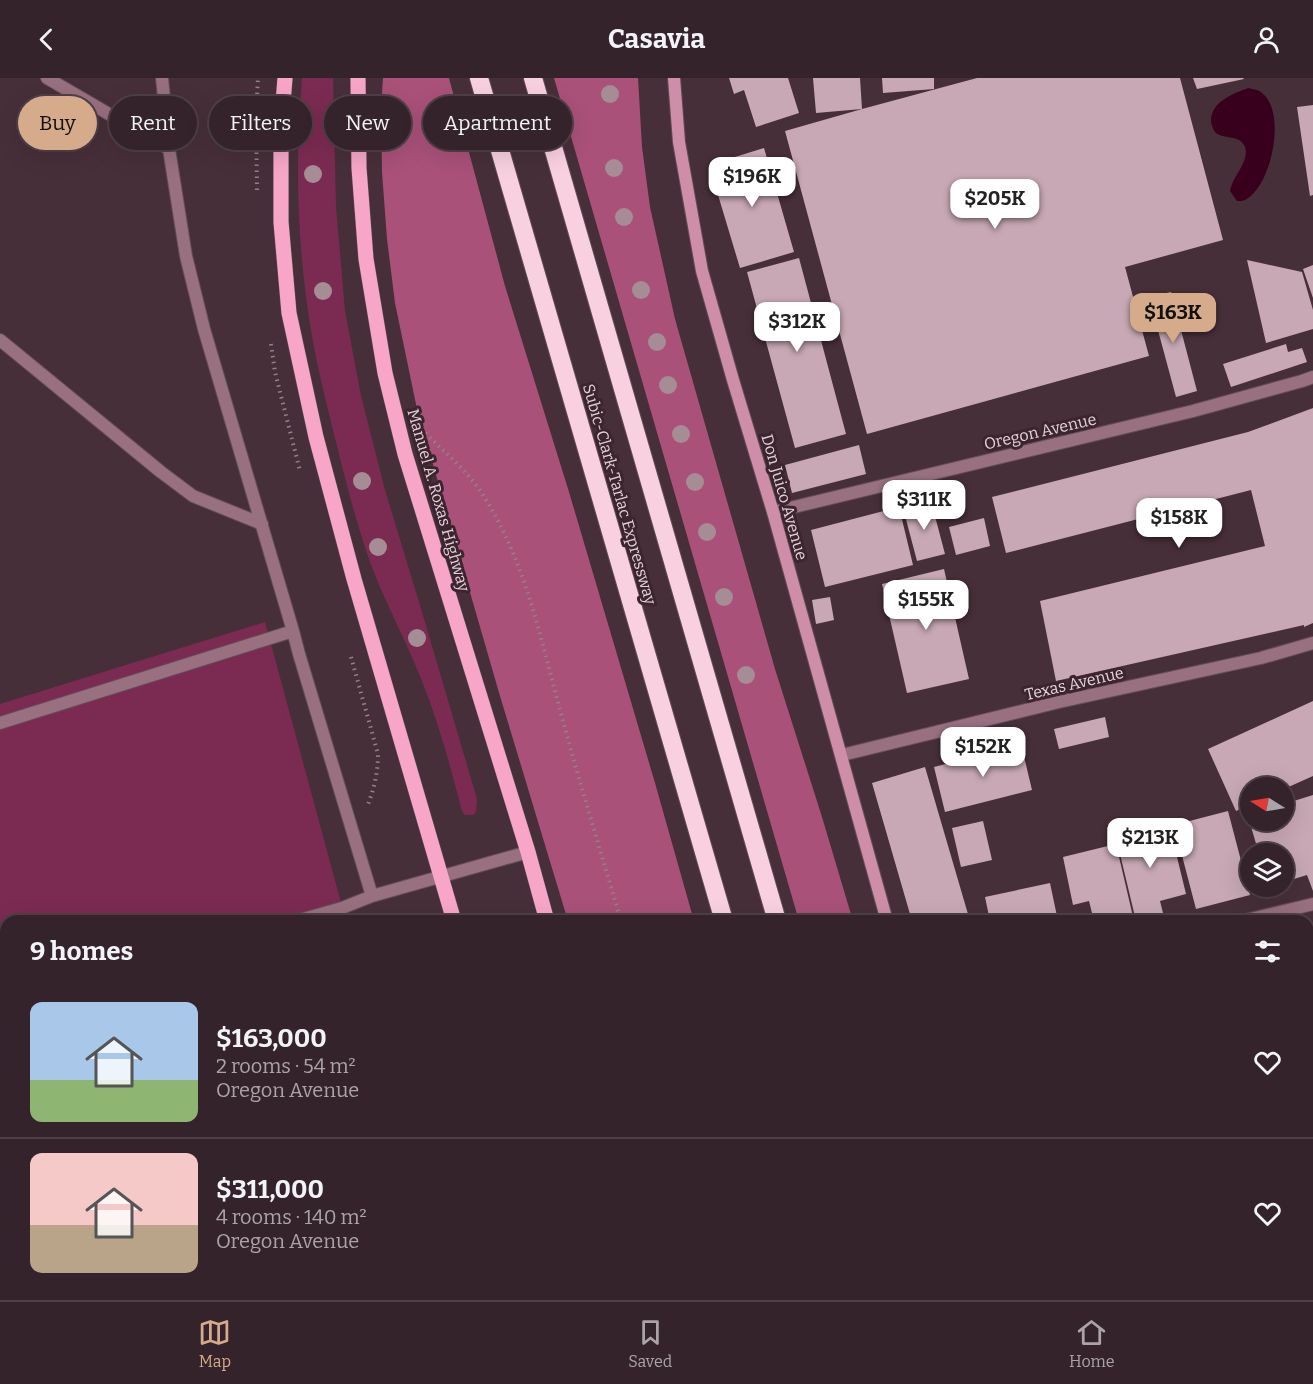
<!DOCTYPE html>
<html lang="en">
<head>
<meta charset="utf-8">
<style>
	body { margin:0; font-family:Bitter,serif; background:#3d2b33; color:#f1f3f6; height:100vh; display:flex; flex-direction:column; font-size:22px; white-space:nowrap }
	* { box-sizing:border-box; margin:0 }
	p { font-size:20px; color:#aaa4a9 }
	.icon { flex:none; width:33px; height:33px; fill:none; stroke:currentColor; stroke-width:2; stroke-linecap:round; stroke-linejoin:round }
	.map { position:relative; flex:1; overflow:hidden }
	.details { position:absolute; left:0px; top:837px; width:1314px; height:386px; display:flex; flex-direction:column; background:#35232b; border-radius:18px 18px 0 0; box-shadow:0 6px 24px #0002,0 0 0 2px #4f4047 }
	.details>* { flex:none }
	.guide { position:absolute; left:18px; top:18px; width:600px; height:54px; display:flex; gap:12px }
	.needle { width:39px; rotate:281deg }
	.controls { position:absolute; left:1240px; top:699px; display:grid; gap:12px }
	.controls a { display:grid; place-items:center; width:54px; height:54px; border-radius:50%; background:#35232b; box-shadow:0 6px 24px #0002,0 0 0 2px #4f4047; font-size:30px }
	.price { position:absolute; translate:-50% -51px; padding:0 14px; border-radius:12px; background:#fff; color:#222; font-size:20px; line-height:39px; filter:drop-shadow(0 2px 3px #0008) }
	.price::after { content:''; position:absolute; left:50%; top:36px; width:18px; height:14px; margin-left:-9px; background:inherit; clip-path:polygon(0 0,100% 0,50% 100%) }
	.price.active { background:#d6ab8b; color:#111 }
	ul { padding:0; list-style:none }
	li { display:flex; align-items:center; gap:18px; height:150px; padding:0 30px }
	li+li { border-top:2px solid #4f4047 }
	li span { display:grid; place-items:center; flex:none; width:168px; height:120px; border-radius:12px; color:#555 }
	li>.icon { margin-inline-start:auto }
	span .icon { width:72px; height:72px; fill:#fffc; stroke-width:1 }
	li b { font-size:26px }
	h2 { display:flex; justify-content:space-between; align-items:center; height:72px; padding:0 30px; font-size:26px }
	.tag { padding:0 21px; border-radius:27px; background:#35232b; box-shadow:0 6px 24px #0002,0 0 0 2px #4f4047; font-size:21px; line-height:54px }
	.tag.active { background:#d6ab8b; color:#111 }
	header { display:flex; justify-content:space-between; align-items:center; height:78px; padding:0 30px; background:#35232b; font-size:27px; font-weight:700 }
	.menu { display:flex; justify-content:space-around; align-items:center; height:84px; border-top:2px solid #4f4047; background:#35232b; font-size:16px; color:#aaa4a9 }
	.menu a { display:grid; justify-items:center; gap:3px }
	.menu .active { color:#d6ab8b }
	.map>svg:first-child { display:block }
	.green { fill:#7b2b51 }
	.forest { fill:#a95179 }
	.water { fill:#39001e }
	.building { fill:#c7a8b4 }
	.lines { fill:none; stroke-linecap:round; stroke-linejoin:round }
	.service-casing { stroke:#634d56; stroke-width:14 }
	.minor-casing { stroke:#634d56; stroke-width:14 }
	.secondary-casing { stroke:#634d56; stroke-width:14 }
	.primary-casing { stroke:#634d56; stroke-width:16 }
	.motorway-casing { stroke:#634d56; stroke-width:20 }
	.path { stroke:#958088; stroke-width:4; stroke-dasharray:1.5 4.5; stroke-linecap:butt }
	.service { stroke:#987080; stroke-width:12 }
	.minor { stroke:#987080; stroke-width:12 }
	.secondary { stroke:#ce8ea8; stroke-width:12 }
	.primary { stroke:#f8a6c7; stroke-width:15 }
	.motorway { stroke:#f9d0e0; stroke-width:18 }
	.tree { fill:#a58c95 }
	.labels { text-anchor:middle; stroke-width:6; stroke-linejoin:round; paint-order:stroke }
	.street-label { font-size:16px; fill:#e3d3d9; stroke:#3c252f }
</style>
</head>
<body>
<header><svg class="icon" aria-label="back" viewBox="0 0 24 24"><path d="M15 5l-7 7 7 7"/></svg>Casavia<svg class="icon" aria-label="person" viewBox="0 0 24 24"><circle cx="12" cy="8" r="4"/><path d="M4 21q1-7 8-7t8 7"/></svg></header>
<div class="map">
<svg width="1313" height="1222" viewBox="0 0 1313 1222">
	<rect width="100%" height="100%" fill="#472f39"/>
	<!-- green -->
	<path class="green" d="M 302,0 L 333,0 L 336,129 L 345,233 L 361,318 L 385,412 L 422,534 L 477,721 L 476,734 L 473,737 L 465,737 L 462,733 C 450,687 438,642 420,598 C 403,555 379,514 365,469 C 353,433 344,396 335,360 C 325,320 315,280 309,240 C 297,160 295,80 302,0 Z
		M 265,544 L 346,843 L 6,843 L 6,1216 L 454,1216 L 455,1222 L 0,1222 L 0,626 Z"/>
	<!-- forest -->
	<path class="forest" d="M 383,0 L 449,0 L 505,208 L 569,414 L 655,705 L 694,843 L 568,843 L 500,618 L 417,331 L 395,225 L 387,161 L 382,94 L 381,30 Z
		M 554,0 L 638,0 L 642,69 L 650,129 L 675,241 L 775,591 L 822,739 L 853,843 L 799,843 Z
		M 806,1217 L 808,1222 L 678,1222 L 676,1217 Z"/>
	<!-- water -->
	<path class="water" d="M 1248,10 C 1251,11 1254,11 1257,12 C 1293,27 1268,127 1237,123 L 1230,113 C 1232,98 1250,84 1245,69 C 1240,56 1225,62 1216,55 C 1213,52 1211,46 1211,42 C 1212,23 1233,16 1248,10 Z"/>
	<!-- building -->
	<path class="building" d="M 729,0 L 788,0 L 799,35 L 756,49 L 744,12 L 734,16 Z
		M 813,0 L 860,0 L 862,31 L 977,0 L 1180,0 L 1223,162 L 1125,189 L 1149,278 L 867,356 L 785,53 L 862,31 L 816,35 Z
		M 882,0 L 934,0 L 934,11 L 883,15 Z
		M 1193,0 L 1243,0 L 1244,1 L 1197,11 Z
		M 1313,27 L 1313,117 L 1310,118 L 1297,29 Z
		M 764,70 L 794,174 L 740,190 L 709,87 Z
		M 799,180 L 846,356 L 795,370 L 747,194 Z
		M 1247,182 L 1302,194 L 1313,232 L 1313,251 L 1266,265 Z
		M 1313,187 L 1313,220 L 1303,191 Z
		M 1171,214 L 1197,313 L 1176,319 L 1149,219 Z
		M 1286,266 L 1288,274 L 1302,270 L 1307,284 L 1231,309 L 1223,286 Z
		M 1313,330 L 1313,545 L 1304,549 L 1304,547 L 1056,603 L 1040,523 L 1265,468 L 1251,412 L 1006,475 L 992,419 L 1248,354 Z
		M 859,367 L 866,396 L 792,415 L 785,387 Z
		M 931,423 L 945,476 L 917,483 L 903,430 Z
		M 899,429 L 913,487 L 825,509 L 811,452 Z
		M 984,440 L 990,468 L 956,477 L 949,449 Z
		M 944,491 L 969,601 L 907,615 L 882,506 Z
		M 830,519 L 834,542 L 816,546 L 812,522 Z
		M 1313,623 L 1313,698 L 1284,711 L 1284,710 L 1251,710 L 1251,726 L 1236,733 L 1208,671 Z
		M 1105,639 L 1109,659 L 1059,671 L 1054,651 Z
		M 1021,666 L 1032,712 L 945,734 L 934,689 Z
		M 925,689 L 970,843 L 912,843 L 872,705 Z
		M 1313,717 L 1313,813 L 1307,797 L 1284,804 L 1284,776 L 1259,776 L 1248,738 L 1251,737 L 1251,742 L 1284,742 L 1284,726 Z
		M 1228,733 L 1250,817 L 1196,831 L 1174,747 Z
		M 1168,742 L 1186,816 L 1160,823 L 1165,843 L 1136,843 L 1115,755 Z
		M 983,743 L 992,782 L 961,789 L 952,750 Z
		M 1116,766 L 1134,843 L 1094,843 L 1089,823 L 1073,827 L 1063,779 Z
		M 1050,805 L 1058,843 L 990,843 L 985,819 Z
		M 1313,859 L 1313,945 L 1308,946 L 1308,860 Z
		M 1313,964 L 1313,989 L 1312,989 L 1308,974 L 1308,966 Z
		M 1308,990 L 1313,1006 L 1313,1061 L 1308,1063 Z
		M 1313,1136 L 1313,1222 L 1311,1222 L 1308,1211 L 1308,1137 Z
		M 1016,1216 L 1112,1216 L 1113,1222 L 1018,1222 Z
		M 1121,1216 L 1172,1216 L 1173,1222 L 1122,1222 Z
		M 1181,1216 L 1234,1216 L 1235,1222 L 1182,1222 Z
		M 1246,1216 L 1304,1216 L 1305,1222 L 1248,1222 Z"/>
	<g class="lines">
		<defs>
			<path id="service" d="M 47,0 L 169,71
				M 162,0 L 169,71 L 186,178 L 204,251 L 293,553 L 299,576 L 372,818
				M 0,262 L 161,394 L 193,418 L 262,446
				M 0,645 L 293,553
				M 296,843 L 342,830 L 372,818 L 528,774
				M 0,929 L 6,927"/>
			<path id="minor" d="M 773,434 L 1193,333 L 1302,303 L 1313,299
				M 842,677 L 1059,624 L 1261,580 L 1313,565
				M 1242,843 L 1313,826
				M 1308,1108 L 1313,1106"/>
			<path id="secondary" d="M 674,0 L 679,64 L 702,193 L 733,302 L 773,434 L 887,843
				M 995,1216 L 996,1222"/>
			<path id="primary" d="M 285,0 L 281,51 L 281,144 L 289,235 L 316,359 L 354,501 L 454,843
				M 358,0 L 359,90 L 366,181 L 385,295 L 405,376 L 528,774 L 547,843
				M 561,1216 L 562,1222
				M 653,1216 L 655,1222"/>
			<path id="motorway" d="M 479,0 L 724,843
				M 533,0 L 777,843
				M 833,1216 L 835,1222
				M 885,1216 L 887,1222"/>
		</defs>
		<!-- service casing -->
		<use href="#service" class="service-casing"/>
		<!-- minor casing -->
		<use href="#minor" class="minor-casing"/>
		<!-- secondary casing -->
		<use href="#secondary" class="secondary-casing"/>
		<!-- primary casing -->
		<use href="#primary" class="primary-casing"/>
		<!-- motorway casing -->
		<use href="#motorway" class="motorway-casing"/>
		<!-- path -->
		<path class="path" d="M 257,112 L 256,38 L 258,0
			M 271,266 L 275,294 L 300,393
			M 421,351 C 442,372 465,390 481,414 C 524,479 539,554 559,628 C 578,700 600,771 621,843
			M 351,579 L 378,676 C 378,695 374,711 367,729
			M 473,1216 L 474,1222
			M 736,1216 L 737,1222"/>
		<!-- service -->
		<use href="#service" class="service"/>
		<!-- minor -->
		<use href="#minor" class="minor"/>
		<!-- secondary -->
		<use href="#secondary" class="secondary"/>
		<!-- primary -->
		<use href="#primary" class="primary"/>
		<!-- motorway -->
		<use href="#motorway" class="motorway"/>
	</g>
	<!-- trees -->
	<g class="tree">
		<circle cx="610" cy="16" r="9"/>
		<circle cx="614" cy="90" r="9"/>
		<circle cx="313" cy="96" r="9"/>
		<circle cx="624" cy="139" r="9"/>
		<circle cx="641" cy="212" r="9"/>
		<circle cx="323" cy="213" r="9"/>
		<circle cx="657" cy="264" r="9"/>
		<circle cx="668" cy="307" r="9"/>
		<circle cx="681" cy="356" r="9"/>
		<circle cx="362" cy="403" r="9"/>
		<circle cx="695" cy="404" r="9"/>
		<circle cx="707" cy="454" r="9"/>
		<circle cx="378" cy="469" r="9"/>
		<circle cx="724" cy="519" r="9"/>
		<circle cx="417" cy="560" r="9"/>
		<circle cx="746" cy="597" r="9"/>
	</g>
	<g class="labels">
		<!-- street labels -->
		<g class="street-label">
			<text transform="translate(1040 353) rotate(-13)" y="6">Oregon Avenue</text>
			<text transform="translate(620 416) rotate(74)" y="6">Subic-Clark-Tarlac Expressway</text>
			<text transform="translate(785 419) rotate(74)" y="6">Don Juico Avenue</text>
			<text transform="translate(439 422) rotate(74)" y="6">Manuel A. Roxas Highway</text>
			<text transform="translate(1074 605) rotate(-13)" y="6">Texas Avenue</text>
		</g>
	</g>
</svg>
<div class="controls">
<a><svg class="needle" viewBox="-14 -14 28 28"><path d="M0-13l5 13h-10z" fill="#e53935"/><path d="M0 13l5-13h-10z" fill="#aaa4a9"/></svg></a>
<a><svg class="icon" aria-label="layers" viewBox="0 0 24 24"><path d="M12 4l9 5-9 5-9-5zM3 14l9 5 9-5"/></svg></a>
</div>
<b class="price" style="left:752px;top:130px">$196K</b>
<b class="price" style="left:995px;top:152px">$205K</b>
<b class="price active" style="left:1173px;top:266px">$163K</b>
<b class="price" style="left:797px;top:275px">$312K</b>
<b class="price" style="left:924px;top:453px">$311K</b>
<b class="price" style="left:1179px;top:471px">$158K</b>
<b class="price" style="left:926px;top:553px">$155K</b>
<b class="price" style="left:983px;top:700px">$152K</b>
<b class="price" style="left:1150px;top:791px">$213K</b>
<div class="guide">
<a class="tag active">Buy</a>
<a class="tag">Rent</a>
<a class="tag">Filters</a>
<a class="tag">New</a>
<a class="tag">Apartment</a>
</div>
<section class="details">
<h2>9 homes<svg class="icon" aria-label="filters" viewBox="0 0 24 24"><path d="M4 7h16M4 17h16"/><circle cx="9" cy="7" r="2"/><circle cx="15" cy="17" r="2"/></svg></h2>
<ul>
<li><span style="background:linear-gradient(#a9c7e8 65%,#8fb573 0)"><svg class="icon" aria-label="home" viewBox="0 0 24 24"><path d="M3 11l9-7 9 7M6 9v11h12V9"/></svg></span><div><b>$163,000</b><p>2 rooms · 54 m²</p><p>Oregon Avenue</p></div><svg class="icon" aria-label="heart" viewBox="0 0 24 24"><path d="M12 20l-8-8c-3-5 5-10 8-4 3-6 11-1 8 4z"/></svg></li>
<li><span style="background:linear-gradient(#f6c9c9 60%,#b9a48a 0)"><svg class="icon" aria-label="home" viewBox="0 0 24 24"><path d="M3 11l9-7 9 7M6 9v11h12V9"/></svg></span><div><b>$311,000</b><p>4 rooms · 140 m²</p><p>Oregon Avenue</p></div><svg class="icon" aria-label="heart" viewBox="0 0 24 24"><path d="M12 20l-8-8c-3-5 5-10 8-4 3-6 11-1 8 4z"/></svg></li>
</ul>
</section>
</div>
<nav class="menu">
<a class="active"><svg class="icon" aria-label="map" viewBox="0 0 24 24"><path d="M3 6l6-2 6 2 6-2v14l-6 2-6-2-6 2zM9 4v14M15 6v14"/></svg>Map</a>
<a><svg class="icon" aria-label="saved" viewBox="0 0 24 24"><path d="M7 4h10v16l-5-4-5 4z"/></svg>Saved</a>
<a><svg class="icon" aria-label="home" viewBox="0 0 24 24"><path d="M3 11l9-7 9 7M6 9v11h12V9"/></svg>Home</a>
</nav>
</body>
</html>
